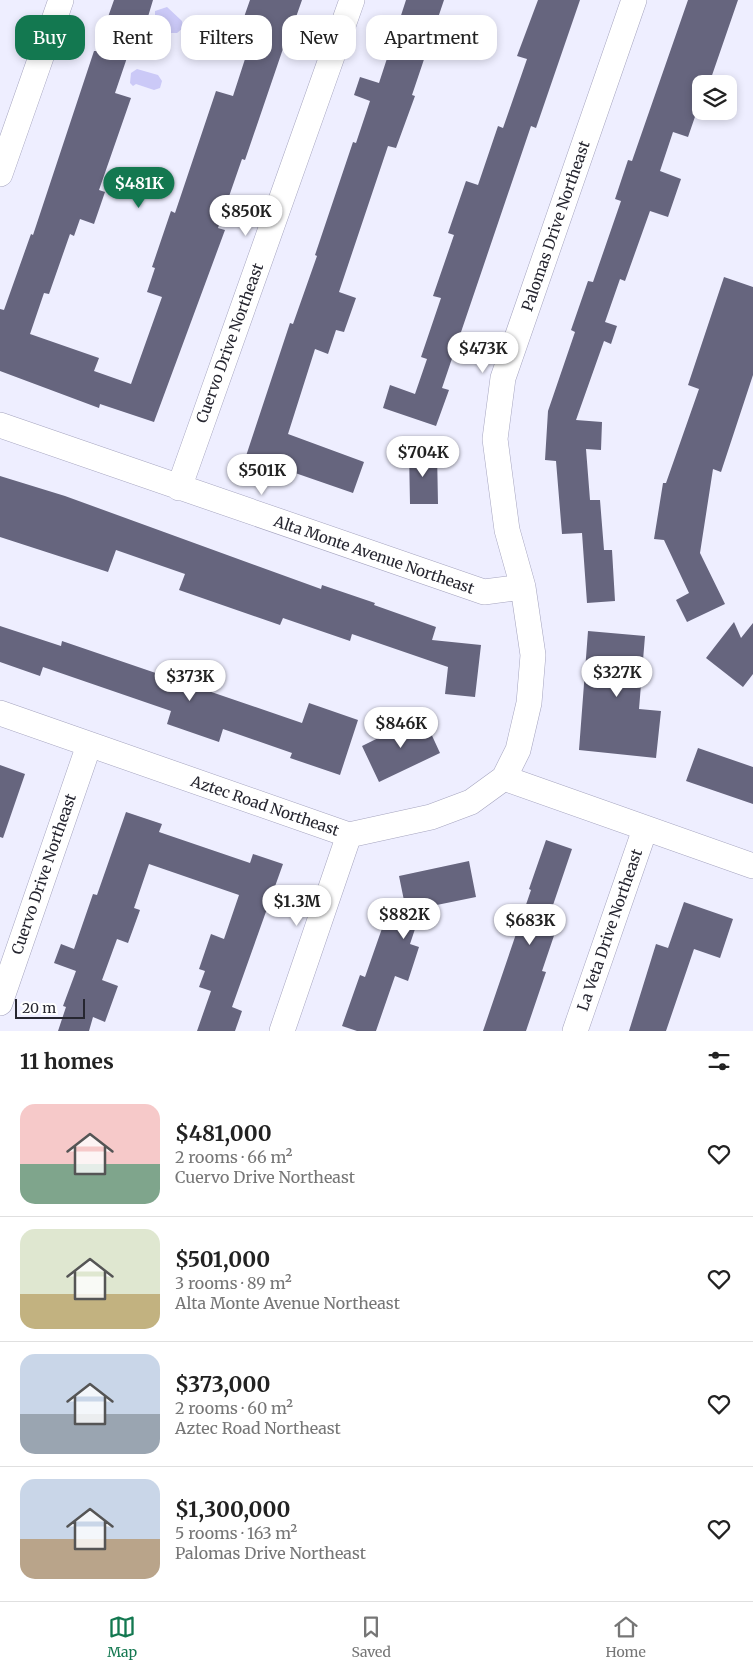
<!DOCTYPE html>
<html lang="en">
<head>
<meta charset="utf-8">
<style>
	body { margin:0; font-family:Merriweather,serif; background:#f6f6f6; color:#222; height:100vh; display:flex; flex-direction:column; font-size:19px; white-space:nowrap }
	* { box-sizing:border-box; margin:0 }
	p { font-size:16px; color:#767676 }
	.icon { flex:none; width:28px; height:28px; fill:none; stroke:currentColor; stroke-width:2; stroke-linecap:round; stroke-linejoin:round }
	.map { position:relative; height:1031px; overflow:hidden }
	.panel { display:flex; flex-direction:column; background:#fff; flex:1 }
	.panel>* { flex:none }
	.guide { position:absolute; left:15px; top:15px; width:500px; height:45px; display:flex; gap:10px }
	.buttons { position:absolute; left:692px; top:75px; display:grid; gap:10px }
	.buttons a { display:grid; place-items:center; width:45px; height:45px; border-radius:10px; background:#fff; box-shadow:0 2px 8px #0003; font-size:25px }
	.scale { position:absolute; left:15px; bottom:12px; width:70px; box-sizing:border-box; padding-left:5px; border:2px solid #262630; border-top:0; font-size:14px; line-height:18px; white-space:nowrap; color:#262630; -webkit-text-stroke:4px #fff; paint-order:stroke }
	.price { position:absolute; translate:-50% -42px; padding:0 11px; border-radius:18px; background:#fff; color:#222; font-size:16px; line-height:32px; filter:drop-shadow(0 1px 2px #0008) }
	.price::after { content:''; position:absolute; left:50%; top:30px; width:15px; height:11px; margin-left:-8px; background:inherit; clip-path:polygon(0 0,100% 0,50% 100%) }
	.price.active { background:#137850; color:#fff }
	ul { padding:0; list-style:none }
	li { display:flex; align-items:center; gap:15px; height:125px; padding:0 20px }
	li+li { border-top:1px solid #e0e0e0 }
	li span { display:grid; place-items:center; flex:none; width:140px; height:100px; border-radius:15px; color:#555 }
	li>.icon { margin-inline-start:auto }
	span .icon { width:60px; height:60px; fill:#fffc; stroke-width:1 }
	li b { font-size:21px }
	h2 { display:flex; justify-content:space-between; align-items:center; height:60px; padding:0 20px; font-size:21px }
	.pill { padding:0 18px; border-radius:15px; background:#fff; box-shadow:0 2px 8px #0003; font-size:18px; line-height:45px }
	.pill.active { background:#137850; color:#fff }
	.tab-bar { display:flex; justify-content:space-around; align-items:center; height:70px; border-top:1px solid #e0e0e0; background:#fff; font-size:14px; color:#767676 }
	.tab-bar a { display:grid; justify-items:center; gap:2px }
	.tab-bar .active { color:#137850 }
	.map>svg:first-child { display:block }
	.water { fill:#cbc9f7 }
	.building { fill:#66657e }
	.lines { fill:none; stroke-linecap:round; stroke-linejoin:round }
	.street-casing { stroke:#a5a4bf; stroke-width:26 }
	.street { stroke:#fff; stroke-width:25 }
	.labels { text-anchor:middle; stroke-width:5; stroke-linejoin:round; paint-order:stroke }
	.street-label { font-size:15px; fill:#262630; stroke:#fff }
</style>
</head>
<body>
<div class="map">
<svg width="753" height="1031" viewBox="0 0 753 1031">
	<rect width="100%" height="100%" fill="#eef"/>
	<!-- water -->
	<path class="water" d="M 167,7 L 182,21 L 183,28 L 177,33 L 171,33 L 165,24 L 155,20 L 155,11 Z
		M 137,69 L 158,75 L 162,81 L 160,88 L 154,90 L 136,84 L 133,86 L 130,83 L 131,73 Z"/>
	<!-- building -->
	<path class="building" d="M 114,0 L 153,0 L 147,20 L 162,25 L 153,53 L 131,46 L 115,93 L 131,98 L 99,190 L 105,192 L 94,224 L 80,219 L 74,236 L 70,234 L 49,294 L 44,293 L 30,334 L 99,358 L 94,371 L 131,384 L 162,297 L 147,292 L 155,268 L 152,267 L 171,211 L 175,213 L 216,91 L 233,96 L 245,59 L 231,54 L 250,0 L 302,0 L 289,37 L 287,37 L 245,160 L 242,159 L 218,228 L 225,230 L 154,422 L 100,404 L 99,408 L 0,371 L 0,309 L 4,310 L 31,234 L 33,235 L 94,51 L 96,51 Z
		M 406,0 L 444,0 L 412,95 L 415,96 L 396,148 L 388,146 L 339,292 L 356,298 L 344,332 L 336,330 L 328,354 L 315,349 L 288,434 L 364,462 L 353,493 L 246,456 L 290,323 L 293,324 L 317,256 L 315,255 L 353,142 L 356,143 L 370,101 L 354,95 L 360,77 L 379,83 Z
		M 538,0 L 580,0 L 536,128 L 531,126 L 442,388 L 449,390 L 436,426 L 383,408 L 390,385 L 415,394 L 427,359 L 421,357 L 441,298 L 433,296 L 454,235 L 448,233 L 466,181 L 478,185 L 498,126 L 503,128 L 527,59 L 517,56 Z
		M 688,0 L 738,0 L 709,84 L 701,84 L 701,109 L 698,108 L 688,137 L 673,132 L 660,171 L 681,179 L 668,217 L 650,211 L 625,281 L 620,279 L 605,322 L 617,326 L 611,344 L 604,341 L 576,420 L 602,422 L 601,450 L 586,449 L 590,500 L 600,500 L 604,550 L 612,550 L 615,601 L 587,603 L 582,533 L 562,534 L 556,461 L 545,460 L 548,411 L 575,332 L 571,330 L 588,281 L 593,282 L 621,201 L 615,199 L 628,160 L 632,161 Z
		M 724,277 L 753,287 L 753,375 L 721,472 L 713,469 L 700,553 L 725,604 L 687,622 L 676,600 L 689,593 L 664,540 L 654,539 L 663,483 L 666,483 L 699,389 L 688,385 Z
		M 409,452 L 437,452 L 438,504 L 410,504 Z
		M 0,476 L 65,496 L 321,589 L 322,585 L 375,603 L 374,605 L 436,627 L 432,640 L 481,645 L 475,697 L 445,694 L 448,667 L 352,634 L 350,641 L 283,618 L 280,625 L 179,590 L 185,574 L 116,550 L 108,572 L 0,537 Z
		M 734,622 L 741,638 L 753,623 L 753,674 L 743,687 L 706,658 Z
		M 0,626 L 61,646 L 62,641 L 302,723 L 309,703 L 358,720 L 340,775 L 290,758 L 292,753 L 223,729 L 219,742 L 167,724 L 171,711 L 43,667 L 40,676 L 0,662 Z
		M 588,631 L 645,636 L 639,709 L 661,711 L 656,758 L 579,750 Z
		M 423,716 L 440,753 L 379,782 L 362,746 Z
		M 698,748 L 753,767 L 753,804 L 686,781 Z
		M 0,765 L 25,774 L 3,838 L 0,837 Z
		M 126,812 L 162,824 L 159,832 L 250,863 L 253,854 L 283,864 L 232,1007 L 242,1011 L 235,1031 L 197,1031 L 211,991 L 199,987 L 205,971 L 199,969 L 211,934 L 224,939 L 239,895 L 149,864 L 134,908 L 140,910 L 128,943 L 117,939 L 102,980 L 118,986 L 105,1022 L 93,1017 L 89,1031 L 58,1031 L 66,1007 L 63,1006 L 76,971 L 54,963 L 61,944 L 74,949 L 93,894 L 97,895 Z
		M 546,840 L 572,849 L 552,908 L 562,912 L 542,971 L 546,972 L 526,1031 L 483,1031 L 531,890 L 529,889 Z
		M 469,861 L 476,897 L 422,908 L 410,944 L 419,947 L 408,981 L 395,976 L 376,1031 L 357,1031 L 342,1026 L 360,975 L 365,977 L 386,917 L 409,925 L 399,876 Z
		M 684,902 L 733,919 L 720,958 L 694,949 L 666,1031 L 629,1031 L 656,944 L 668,948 Z"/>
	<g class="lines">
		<defs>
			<path id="street" d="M 0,174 L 61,0
				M 0,425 L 484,592 L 523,587
				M 179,488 L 352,0
				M 0,713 L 349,835 L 431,817 L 471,802 L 504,778 L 518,750 L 529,703 L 533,655 L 523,587 L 507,530 L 495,439 L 503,378 L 634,0
				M 504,778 L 753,866
				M 0,1003 L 89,745
				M 282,1031 L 349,835
				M 575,1031 L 645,829"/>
		</defs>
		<!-- street casing -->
		<use href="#street" class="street-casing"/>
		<!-- street -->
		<use href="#street" class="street"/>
	</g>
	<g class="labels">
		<!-- street labels -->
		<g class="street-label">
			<text transform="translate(556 226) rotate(-71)" y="5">Palomas Drive Northeast</text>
			<text transform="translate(230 343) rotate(-70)" y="5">Cuervo Drive Northeast</text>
			<text transform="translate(374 555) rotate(19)" y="5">Alta Monte Avenue Northeast</text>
			<text transform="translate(265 806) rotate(19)" y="5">Aztec Road Northeast</text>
			<text transform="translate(44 874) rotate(-71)" y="5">Cuervo Drive Northeast</text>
			<text transform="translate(610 930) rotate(-71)" y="5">La Veta Drive Northeast</text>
		</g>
	</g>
</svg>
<div class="buttons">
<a><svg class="icon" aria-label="layers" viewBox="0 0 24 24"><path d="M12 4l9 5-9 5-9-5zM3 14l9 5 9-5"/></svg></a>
</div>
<div class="scale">20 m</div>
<b class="price active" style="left:139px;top:209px">$481K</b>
<b class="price" style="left:246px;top:237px">$850K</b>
<b class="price" style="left:483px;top:374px">$473K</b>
<b class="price" style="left:423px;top:478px">$704K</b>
<b class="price" style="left:262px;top:496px">$501K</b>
<b class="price" style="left:617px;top:698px">$327K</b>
<b class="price" style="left:190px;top:702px">$373K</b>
<b class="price" style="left:401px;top:749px">$846K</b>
<b class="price" style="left:297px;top:927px">$1.3M</b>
<b class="price" style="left:404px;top:940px">$882K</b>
<b class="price" style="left:530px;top:946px">$683K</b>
<div class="guide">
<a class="pill active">Buy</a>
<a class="pill">Rent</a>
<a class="pill">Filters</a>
<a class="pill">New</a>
<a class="pill">Apartment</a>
</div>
</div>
<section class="panel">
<h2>11 homes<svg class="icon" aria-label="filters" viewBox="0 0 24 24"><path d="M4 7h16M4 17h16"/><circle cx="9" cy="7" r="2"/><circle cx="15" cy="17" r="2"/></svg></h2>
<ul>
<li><span style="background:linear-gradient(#f6c9c9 60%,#7fa58c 0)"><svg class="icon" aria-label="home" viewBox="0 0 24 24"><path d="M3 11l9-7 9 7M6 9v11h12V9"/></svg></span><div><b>$481,000</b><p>2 rooms · 66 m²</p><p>Cuervo Drive Northeast</p></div><svg class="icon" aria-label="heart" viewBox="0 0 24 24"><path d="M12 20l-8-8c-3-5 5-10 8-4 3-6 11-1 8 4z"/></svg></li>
<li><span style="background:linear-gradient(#dfe7d0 65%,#c2b280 0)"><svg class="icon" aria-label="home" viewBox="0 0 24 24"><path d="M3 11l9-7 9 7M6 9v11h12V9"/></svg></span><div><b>$501,000</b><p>3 rooms · 89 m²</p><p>Alta Monte Avenue Northeast</p></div><svg class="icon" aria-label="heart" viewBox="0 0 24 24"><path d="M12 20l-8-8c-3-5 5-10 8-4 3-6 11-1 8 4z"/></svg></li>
<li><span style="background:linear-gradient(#c9d6e8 60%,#9aa5b1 0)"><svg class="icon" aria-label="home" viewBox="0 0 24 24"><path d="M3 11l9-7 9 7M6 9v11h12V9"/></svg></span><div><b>$373,000</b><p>2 rooms · 60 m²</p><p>Aztec Road Northeast</p></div><svg class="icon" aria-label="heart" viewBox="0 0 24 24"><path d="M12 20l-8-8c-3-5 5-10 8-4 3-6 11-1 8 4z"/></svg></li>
<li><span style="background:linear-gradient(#c9d6e8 60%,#b9a48a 0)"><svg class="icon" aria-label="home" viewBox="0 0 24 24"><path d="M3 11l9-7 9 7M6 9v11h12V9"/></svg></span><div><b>$1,300,000</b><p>5 rooms · 163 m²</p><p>Palomas Drive Northeast</p></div><svg class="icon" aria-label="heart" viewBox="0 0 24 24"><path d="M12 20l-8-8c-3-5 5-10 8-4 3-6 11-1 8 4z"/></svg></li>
</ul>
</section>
<nav class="tab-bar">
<a class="active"><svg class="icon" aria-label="map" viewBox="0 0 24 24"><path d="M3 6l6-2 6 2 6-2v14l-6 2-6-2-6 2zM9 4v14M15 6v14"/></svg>Map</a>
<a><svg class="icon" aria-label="saved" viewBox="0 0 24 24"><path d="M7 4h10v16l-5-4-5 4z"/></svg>Saved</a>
<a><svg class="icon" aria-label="home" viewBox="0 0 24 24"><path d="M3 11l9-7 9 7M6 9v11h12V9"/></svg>Home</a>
</nav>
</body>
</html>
